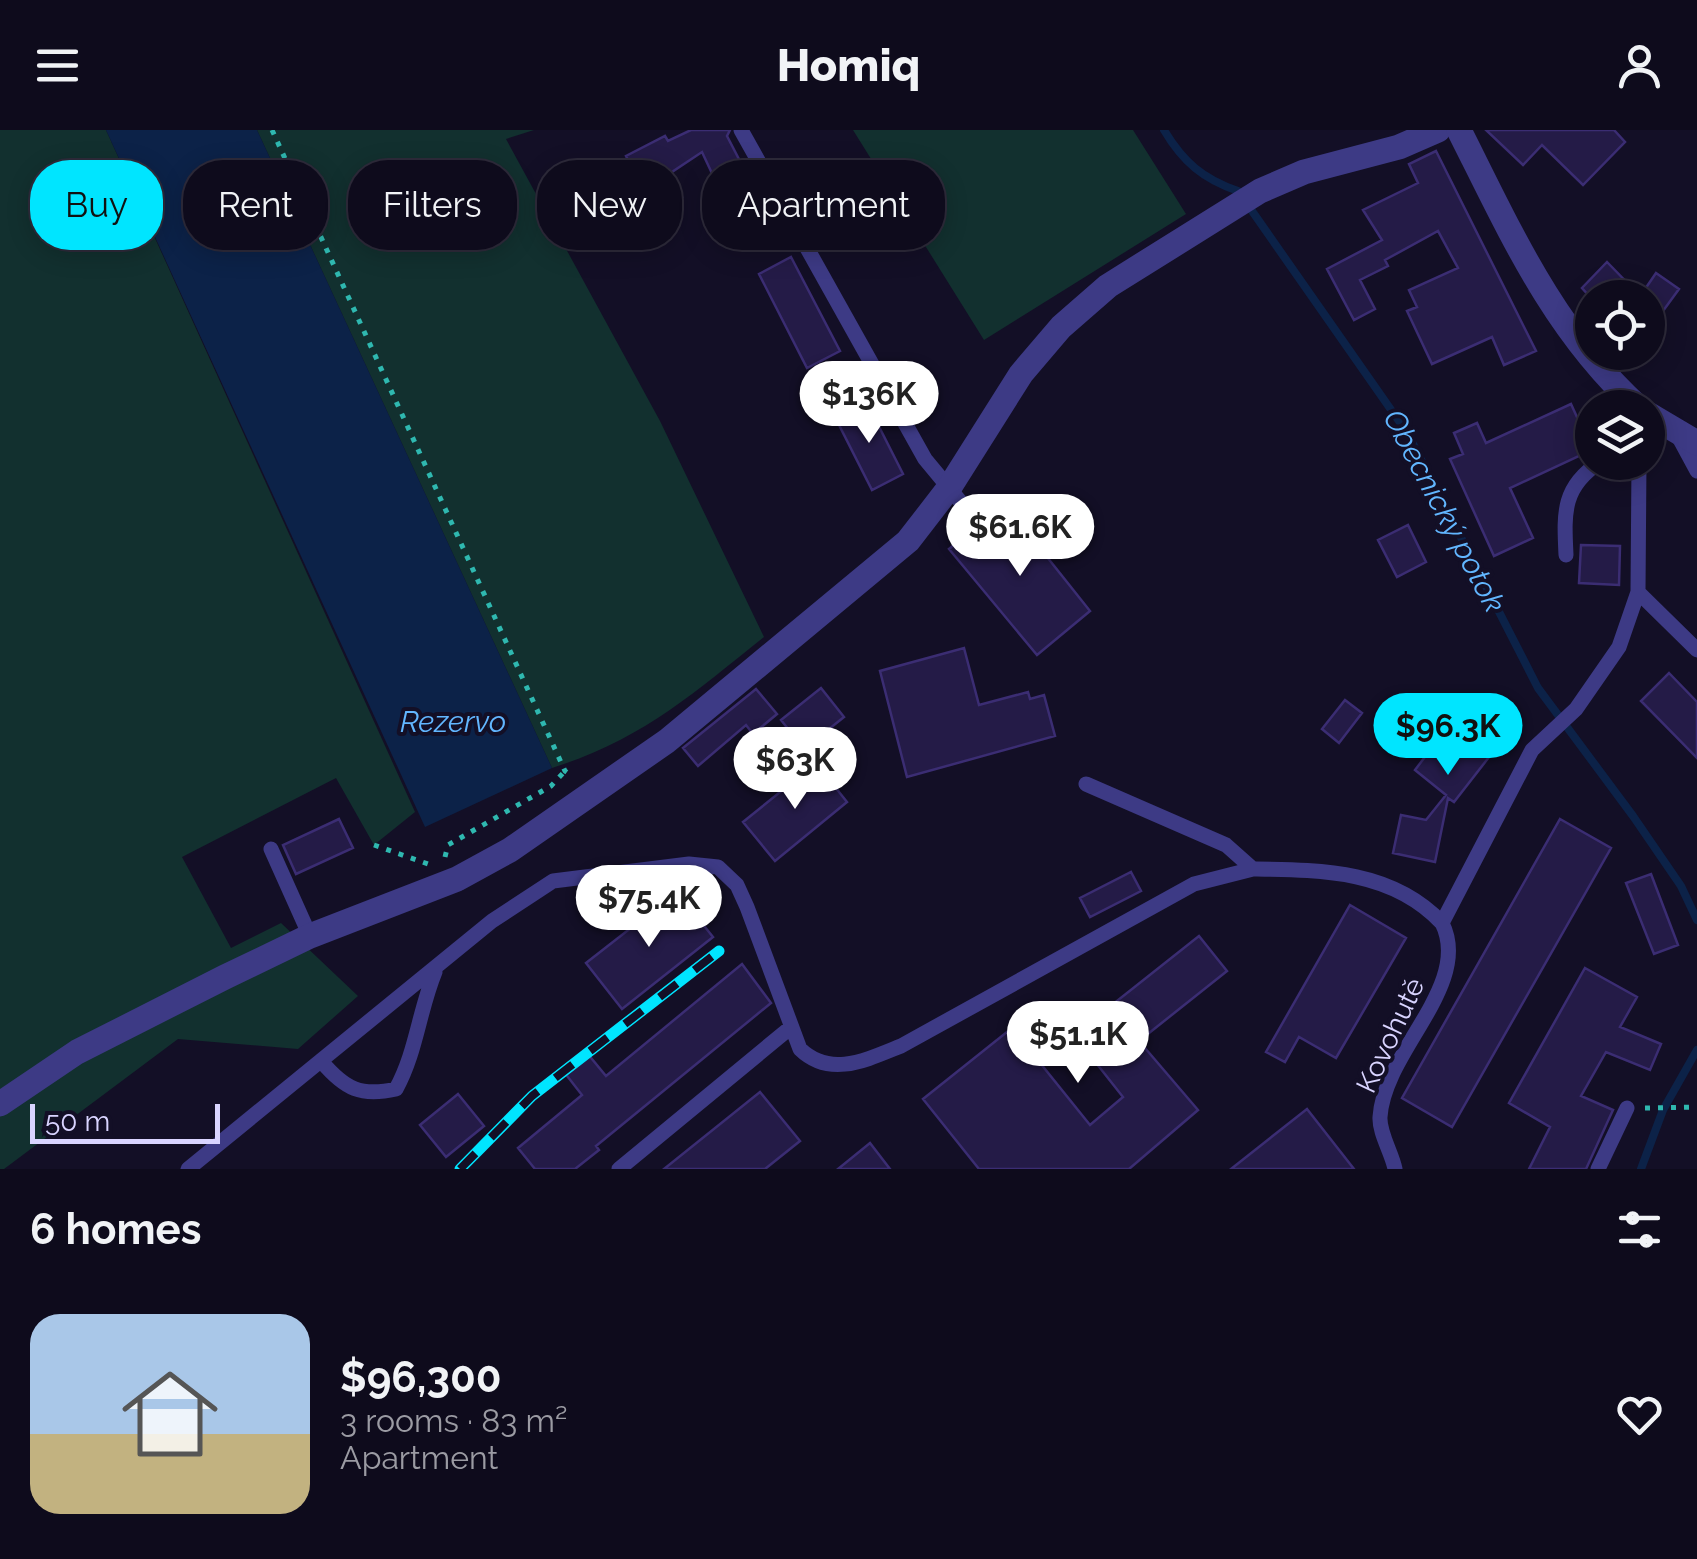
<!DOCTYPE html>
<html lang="en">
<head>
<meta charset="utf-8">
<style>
	body { margin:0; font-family:Raleway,sans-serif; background:#1c1929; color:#f1f3f6; height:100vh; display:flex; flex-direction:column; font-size:38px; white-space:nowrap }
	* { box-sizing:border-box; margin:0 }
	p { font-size:32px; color:#9b9ba3 }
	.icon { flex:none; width:55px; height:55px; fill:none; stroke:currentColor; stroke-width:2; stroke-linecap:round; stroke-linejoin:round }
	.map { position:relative; height:1039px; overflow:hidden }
	.drawer { display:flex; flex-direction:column; background:#0e0b1c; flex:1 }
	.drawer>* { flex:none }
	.top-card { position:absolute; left:30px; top:30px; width:1000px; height:90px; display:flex; gap:20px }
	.controls { position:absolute; left:1575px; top:150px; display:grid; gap:20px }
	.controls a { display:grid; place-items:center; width:90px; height:90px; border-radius:50%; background:#0e0b1c; box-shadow:0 5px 25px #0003,0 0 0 2px #2e2b3b; font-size:50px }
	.scale { position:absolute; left:30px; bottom:25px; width:190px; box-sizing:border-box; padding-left:10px; border:5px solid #d9d4ff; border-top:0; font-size:28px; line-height:35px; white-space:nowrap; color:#d9d4ff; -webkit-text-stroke:8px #130f26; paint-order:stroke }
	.price { position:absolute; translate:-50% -85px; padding:0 22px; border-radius:35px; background:#fff; color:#222; font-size:32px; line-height:65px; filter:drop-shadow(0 2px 5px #0008) }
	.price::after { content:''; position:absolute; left:50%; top:60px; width:30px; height:22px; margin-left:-15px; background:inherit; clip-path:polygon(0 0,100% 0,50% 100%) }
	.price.active { background:#00e5ff; color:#111 }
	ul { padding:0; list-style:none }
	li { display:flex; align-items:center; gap:30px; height:250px; padding:0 30px }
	li span { display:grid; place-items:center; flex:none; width:280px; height:200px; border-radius:30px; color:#555 }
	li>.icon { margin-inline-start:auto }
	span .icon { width:120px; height:120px; fill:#fffc; stroke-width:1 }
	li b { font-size:42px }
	h2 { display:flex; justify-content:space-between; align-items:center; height:120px; padding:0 30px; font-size:42px }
	.tag { padding:0 35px; border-radius:40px; background:#0e0b1c; box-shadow:0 5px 25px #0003,0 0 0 2px #2e2b3b; font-size:35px; line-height:90px }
	.tag.active { background:#00e5ff; color:#111 }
	header { display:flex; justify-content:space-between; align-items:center; height:130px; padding:0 30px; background:#0e0b1c; font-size:45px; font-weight:800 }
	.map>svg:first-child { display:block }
	.green { fill:#12302f }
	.water { fill:#0c2248 }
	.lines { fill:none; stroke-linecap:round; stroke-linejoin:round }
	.stream { stroke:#0c2248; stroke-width:8 }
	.building { fill:#241b47; stroke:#3b2d73; stroke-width:2.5 }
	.path { stroke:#2fb8b0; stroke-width:5; stroke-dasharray:5 8; stroke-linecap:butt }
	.service { stroke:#3d3a85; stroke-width:15 }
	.minor { stroke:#3d3a85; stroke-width:25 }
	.tertiary { stroke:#3d3a85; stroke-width:25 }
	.rail-casing { stroke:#00e5ff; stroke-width:11 }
	.rail { stroke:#130f26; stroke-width:8; stroke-dasharray:22; stroke-linecap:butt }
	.labels { text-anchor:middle; stroke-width:8; stroke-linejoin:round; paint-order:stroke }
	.street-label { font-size:28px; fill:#d9d4ff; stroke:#130f26 }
	.water-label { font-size:30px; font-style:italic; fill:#62b6ff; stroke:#130f26 }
</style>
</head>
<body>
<header><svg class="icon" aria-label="menu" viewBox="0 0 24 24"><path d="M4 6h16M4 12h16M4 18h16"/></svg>Homiq<svg class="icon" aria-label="person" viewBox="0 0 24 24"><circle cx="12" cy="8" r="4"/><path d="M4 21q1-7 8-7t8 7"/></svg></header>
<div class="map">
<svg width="1697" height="1039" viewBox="0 0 1697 1039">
	<rect width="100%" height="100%" fill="#130f26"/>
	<!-- green -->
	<path class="green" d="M 0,0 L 106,0 L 415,682 L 374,715 L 336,648 L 182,727 L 231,818 L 281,793 L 358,866 L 298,919 L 178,909 L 4,1039 L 0,1039 Z
		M 257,0 L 534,0 L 506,9 L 660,291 L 764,507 C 691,565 643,609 552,638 Z
		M 853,0 L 1133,0 L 1186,84 L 984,210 Z"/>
	<!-- water -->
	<path class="water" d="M 106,0 L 257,0 L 552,638 L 425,697 Z"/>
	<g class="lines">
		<!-- stream -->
		<path class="stream" d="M 1164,0 C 1183,32 1203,49 1238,61 L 1408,304 L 1538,558 L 1633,686 L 1681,756 L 1697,790
			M 1641,1039 L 1663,980 L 1697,920"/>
	</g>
	<!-- building -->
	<path class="building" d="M 691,0 L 730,0 L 727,6 L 758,66 L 737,78 L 723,51 L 717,54 L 702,22 L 669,44 L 682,67 L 658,79 L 644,44 L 637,47 L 626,26 L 665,6 L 668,11 Z
		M 1486,0 L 1614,0 L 1625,12 L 1583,55 L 1542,15 L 1523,35 Z
		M 1436,21 L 1536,221 L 1504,235 L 1492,207 L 1432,234 L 1407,181 L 1417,177 L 1409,160 L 1458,138 L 1438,101 L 1385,130 L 1388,136 L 1360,150 L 1375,179 L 1354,190 L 1327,139 L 1382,110 L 1363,80 L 1418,53 L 1409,34 Z
		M 791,127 L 840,221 L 807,238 L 759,144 Z
		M 1607,132 L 1642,168 L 1591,168 L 1582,158 Z
		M 1656,143 L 1679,159 L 1663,181 L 1641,165 Z
		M 867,273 L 903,344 L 872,360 L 836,289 Z
		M 1571,274 L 1592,320 L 1510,358 L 1533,408 L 1494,426 L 1450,329 L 1463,324 L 1454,303 L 1477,293 L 1486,313 Z
		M 1004,373 L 1090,481 L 1037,525 L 949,419 Z
		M 1408,395 L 1426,432 L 1397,447 L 1378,410 Z
		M 1581,415 L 1620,416 L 1619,455 L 1579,453 Z
		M 964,518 L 979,575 L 1028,562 L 1030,569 L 1044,565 L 1055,606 L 907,647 L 880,541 Z
		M 1669,543 L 1697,572 L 1697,628 L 1641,571 Z
		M 821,558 L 844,587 L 804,619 L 781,590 Z
		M 756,559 L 777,584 L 753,604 L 746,595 L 698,636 L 683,618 Z
		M 1345,570 L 1362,583 L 1339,613 L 1322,599 Z
		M 1466,573 L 1507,604 L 1454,672 L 1448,668 L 1435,732 L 1393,723 L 1401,685 L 1426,690 L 1446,665 L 1415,640 Z
		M 816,633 L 847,672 L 775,731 L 743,692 Z
		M 339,689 L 353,718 L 296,744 L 283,715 Z
		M 1560,689 L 1611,718 L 1452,997 L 1402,968 Z
		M 1131,742 L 1141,761 L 1090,787 L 1080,768 Z
		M 1651,744 L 1678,815 L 1654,824 L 1626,753 Z
		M 677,762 L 713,807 L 622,879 L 586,833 Z
		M 1350,775 L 1406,808 L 1336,928 L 1299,907 L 1285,932 L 1266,922 Z
		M 1199,806 L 1227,841 L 1139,911 L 1198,980 L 1129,1039 L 979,1039 L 923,969 L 1012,898 L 1090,995 L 1123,967 L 1074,905 Z
		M 742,834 L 771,873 L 596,1016 L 599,1020 L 575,1039 L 535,1039 L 518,1018 L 582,965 L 564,942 L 587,923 L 606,946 Z
		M 1585,838 L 1637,867 L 1620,897 L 1661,914 L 1650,940 L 1606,922 L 1581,966 L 1613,980 L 1586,1039 L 1529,1039 L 1550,997 L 1509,973 Z
		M 760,962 L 800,1011 L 765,1039 L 664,1039 Z
		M 458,964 L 484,996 L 446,1027 L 420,995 Z
		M 1307,979 L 1354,1039 L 1231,1039 Z
		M 870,1013 L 890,1039 L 838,1039 Z"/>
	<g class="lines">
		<!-- path -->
		<path class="path" d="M 272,0 L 565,641 L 572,646
			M 374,715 L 428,734
			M 445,727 L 448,715 L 551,656 L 565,641
			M 1645,978 L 1697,977"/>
		<!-- service -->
		<path class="service" d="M 741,0 L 925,329 L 964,376
			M 1677,304 L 1697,341
			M 1566,425 C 1564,383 1562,357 1600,332
			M 1638,462 L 1697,520
			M 1086,654 L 1226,715 L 1253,739 C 1322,740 1392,740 1442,793 L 1532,620 L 1576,579 L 1619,517 L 1638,462 L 1639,332
			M 271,719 L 310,806
			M 322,932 C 345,959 361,967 396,959 C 416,923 419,881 435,842
			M 188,1039 L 492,791 L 553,751 L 689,734 L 718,737 L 737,755 L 747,777 L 800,919 C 830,948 866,930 901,916 L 1194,754 L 1253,739
			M 619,1039 L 790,898
			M 1395,1039 C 1392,1023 1379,1003 1380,987 C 1384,921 1473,855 1442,793
			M 1598,1039 L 1627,978"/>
		<!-- minor -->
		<path class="minor" d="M 0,974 L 77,922 L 225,847 L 310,806 L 457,749 L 510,720 L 667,611 L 908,411 L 949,358 L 1021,244 L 1061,197 L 1108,156 L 1260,61 L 1304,42 L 1399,17 L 1438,0"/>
		<!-- tertiary -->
		<path class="tertiary" d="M 1459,0 C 1510,101 1553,200 1639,278
			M 1648,284 L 1697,313"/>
		<defs>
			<path id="rail" d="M 460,1039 L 532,966 L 719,821"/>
		</defs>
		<!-- rail casing -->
		<use href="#rail" class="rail-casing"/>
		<!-- rail -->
		<use href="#rail" class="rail"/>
	</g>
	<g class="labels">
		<!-- street labels -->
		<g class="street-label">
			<text transform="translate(1390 905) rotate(-65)" y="10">Kovohutě</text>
		</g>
		<!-- water labels -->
		<g class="water-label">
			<text transform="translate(1444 381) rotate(62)" y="10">Obecnický potok</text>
			<text x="453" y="602">Rezervo</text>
		</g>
	</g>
</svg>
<div class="controls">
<a><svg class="icon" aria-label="locate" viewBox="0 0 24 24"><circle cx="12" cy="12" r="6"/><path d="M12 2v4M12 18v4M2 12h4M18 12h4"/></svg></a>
<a><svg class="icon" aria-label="layers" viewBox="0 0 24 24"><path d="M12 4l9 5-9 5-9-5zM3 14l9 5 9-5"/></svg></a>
</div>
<div class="scale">50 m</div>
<b class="price" style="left:869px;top:316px">$136K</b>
<b class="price" style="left:1020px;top:449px">$61.6K</b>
<b class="price active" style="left:1448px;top:648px">$96.3K</b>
<b class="price" style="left:795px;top:682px">$63K</b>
<b class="price" style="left:649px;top:820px">$75.4K</b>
<b class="price" style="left:1078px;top:956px">$51.1K</b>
<div class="top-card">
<a class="tag active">Buy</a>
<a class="tag">Rent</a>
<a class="tag">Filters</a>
<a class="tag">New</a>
<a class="tag">Apartment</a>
</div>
</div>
<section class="drawer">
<h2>6 homes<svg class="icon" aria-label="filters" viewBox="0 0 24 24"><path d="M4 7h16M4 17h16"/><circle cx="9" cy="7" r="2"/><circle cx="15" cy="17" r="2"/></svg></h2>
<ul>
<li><span style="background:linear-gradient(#a9c7e8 60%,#c2b280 0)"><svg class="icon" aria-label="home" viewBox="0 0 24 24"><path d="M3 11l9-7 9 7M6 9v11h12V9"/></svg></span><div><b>$96,300</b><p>3 rooms · 83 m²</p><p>Apartment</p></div><svg class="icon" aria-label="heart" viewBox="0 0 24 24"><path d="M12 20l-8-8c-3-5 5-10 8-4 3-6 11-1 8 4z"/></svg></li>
</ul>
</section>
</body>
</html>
